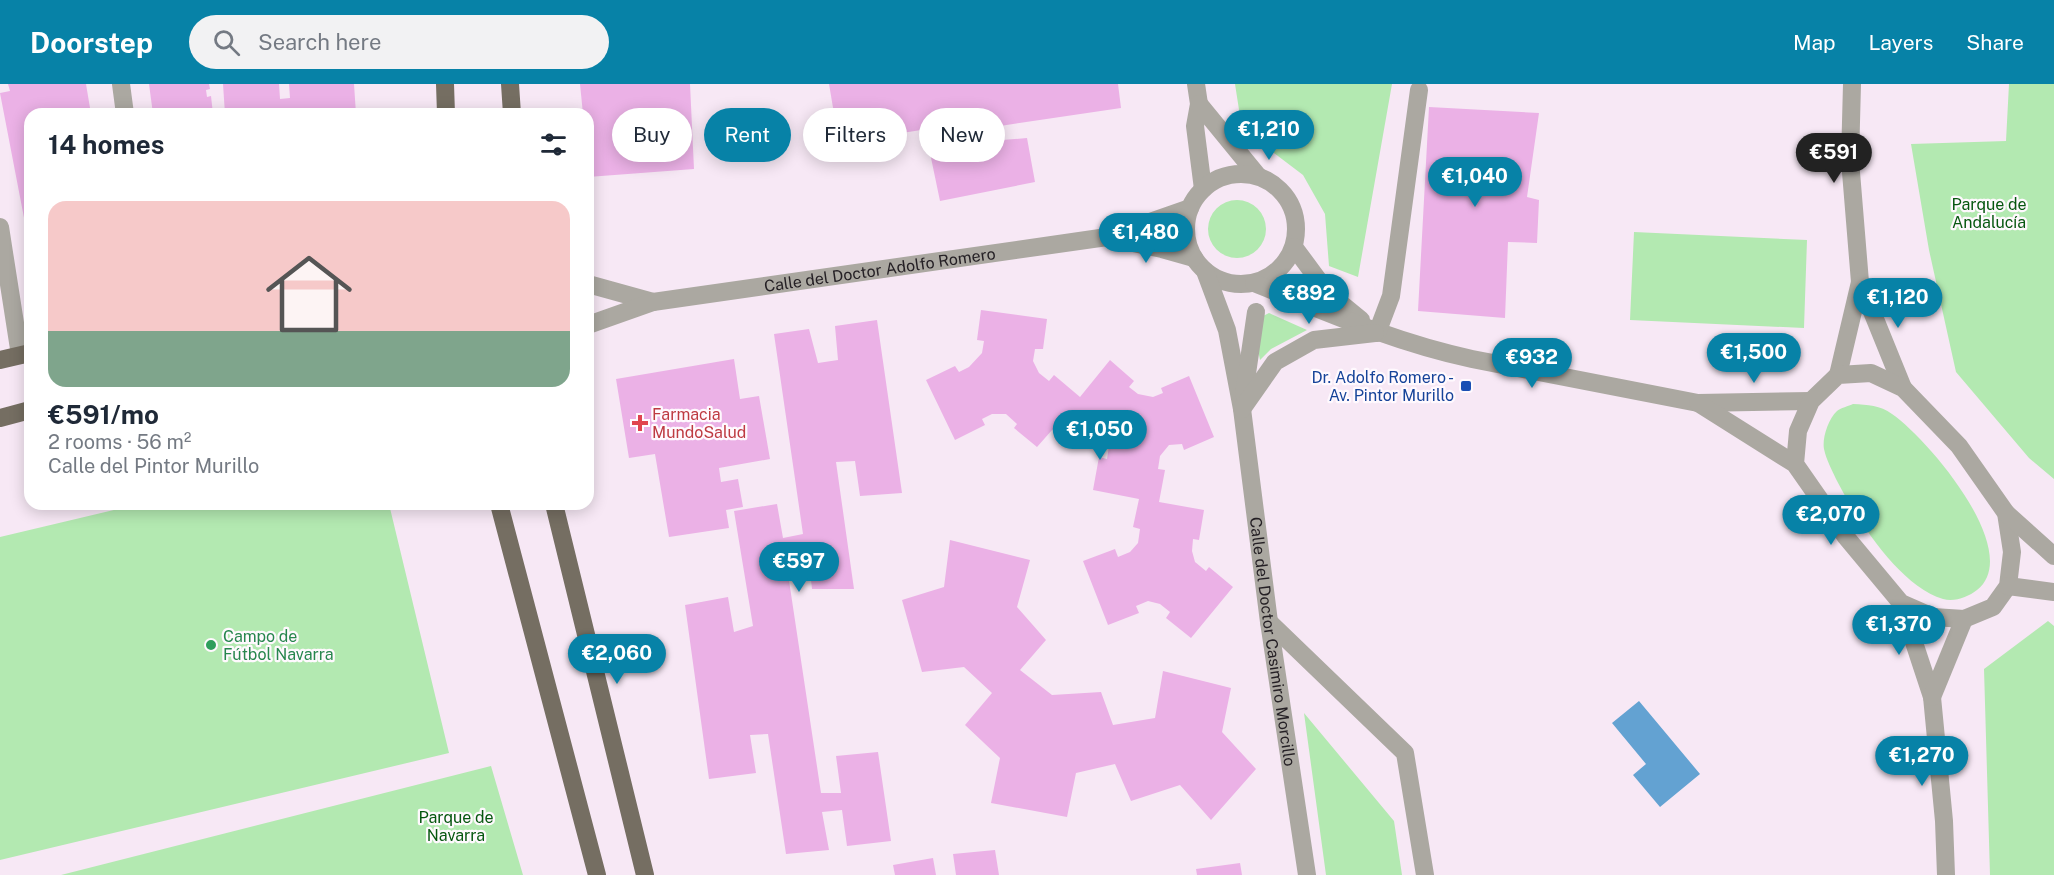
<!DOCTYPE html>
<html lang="en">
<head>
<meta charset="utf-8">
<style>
	body { margin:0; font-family:"Public Sans",sans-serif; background:#f2f2f3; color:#1f2937; height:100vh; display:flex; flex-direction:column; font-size:22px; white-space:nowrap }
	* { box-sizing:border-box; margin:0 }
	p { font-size:20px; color:#747a83 }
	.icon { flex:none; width:33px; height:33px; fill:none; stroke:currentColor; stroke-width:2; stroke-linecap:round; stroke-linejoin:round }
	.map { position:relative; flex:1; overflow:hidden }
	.drawer { position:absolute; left:24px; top:24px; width:570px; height:402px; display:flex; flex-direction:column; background:#fff; border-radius:18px; box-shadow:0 3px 15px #0003 }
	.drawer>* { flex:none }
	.banner { position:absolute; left:612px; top:24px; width:570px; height:54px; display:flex; gap:12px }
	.price { position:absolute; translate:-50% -51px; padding:0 14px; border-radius:21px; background:#0782a7; color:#fff; font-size:20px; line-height:39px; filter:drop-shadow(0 2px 3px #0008) }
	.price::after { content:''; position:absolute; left:50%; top:36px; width:18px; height:14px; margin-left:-9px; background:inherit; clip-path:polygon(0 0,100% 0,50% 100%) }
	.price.selected { background:#222; color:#fff }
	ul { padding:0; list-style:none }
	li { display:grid; align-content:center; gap:12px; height:318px; padding:0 24px }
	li+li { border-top:2px solid #e0e1e3 }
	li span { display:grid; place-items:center; height:186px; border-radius:18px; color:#555 }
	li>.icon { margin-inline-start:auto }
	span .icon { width:108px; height:108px; fill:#fffc; stroke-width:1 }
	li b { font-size:26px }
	h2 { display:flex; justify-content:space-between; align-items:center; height:72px; padding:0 24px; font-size:26px }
	.chip { padding:0 21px; border-radius:27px; background:#fff; box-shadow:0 3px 15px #0003; font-size:21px; line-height:54px }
	.chip.selected { background:#0782a7; color:#fff }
	header { display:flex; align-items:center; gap:36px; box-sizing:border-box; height:84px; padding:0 30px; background:#0782a7; color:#fff }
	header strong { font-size:28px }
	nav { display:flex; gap:33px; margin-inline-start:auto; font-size:21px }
	.search { width:420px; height:54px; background:#f2f2f3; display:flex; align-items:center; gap:15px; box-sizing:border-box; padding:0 21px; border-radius:33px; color:#747a83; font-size:22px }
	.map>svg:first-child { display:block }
	.green { fill:#b3e9b1 }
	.water { fill:#63a2d2 }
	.building { fill:#ebb1e6 }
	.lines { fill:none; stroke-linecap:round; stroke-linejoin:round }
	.minor { stroke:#aba8a1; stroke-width:18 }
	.major { stroke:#756e62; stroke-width:18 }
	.transit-dot { fill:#1a4fb4; stroke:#fff9fe; stroke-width:2 }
	.health-dot { fill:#e0444e; stroke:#fff9fe; stroke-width:2 }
	.leisure-dot { fill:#2e9e5b; stroke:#fff9fe; stroke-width:2 }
	.labels { text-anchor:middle; stroke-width:4.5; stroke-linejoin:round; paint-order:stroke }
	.park-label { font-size:16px; fill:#06570f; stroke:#fff9fe }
	.street-label { font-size:16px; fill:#252025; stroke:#fff9fe }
	.transit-label { font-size:16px; fill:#164399; stroke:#fff9fe; text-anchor:end }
	.health-label { font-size:16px; fill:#be3a42; stroke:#fff9fe; text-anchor:start }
	.leisure-label { font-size:16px; fill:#27864d; stroke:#fff9fe; text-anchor:start }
</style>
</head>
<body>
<header>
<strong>Doorstep</strong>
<div class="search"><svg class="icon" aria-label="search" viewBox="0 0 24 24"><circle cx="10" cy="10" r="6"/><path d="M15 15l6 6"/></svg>Search here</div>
<nav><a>Map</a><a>Layers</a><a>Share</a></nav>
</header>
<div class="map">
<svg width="2054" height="791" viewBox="0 0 2054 791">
	<rect width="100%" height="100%" fill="#f7e8f5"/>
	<!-- green -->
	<path class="green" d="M 1235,0 L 1392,0 L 1358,193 L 1329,182 L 1325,130 L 1303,91 L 1242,45 Z
		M 2009,0 L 2054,0 L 2054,395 L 2029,374 L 1956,288 L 1929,166 L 1911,60 L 2006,57 Z
		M1208 145a29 29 0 1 1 58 0a29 29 0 1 1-58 0Z
		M 1634,148 L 1807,156 L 1804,244 L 1630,236 Z
		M 1269,229 L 1307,246 L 1271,265 L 1260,276 L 1254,246 L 1263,232 Z
		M 1853,320 C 1868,321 1880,321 1892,330 C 1927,354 2025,468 1977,506 C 1968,513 1955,518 1943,515 C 1899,502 1856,434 1836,395 C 1832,386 1826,375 1824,365 C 1822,355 1828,335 1837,327 C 1840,324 1849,322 1853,320 Z
		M 139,420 L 389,420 L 449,669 L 0,776 L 0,453 Z
		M 2048,537 L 2054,542 L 2054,791 L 1990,791 L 1984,585 Z
		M 1304,629 L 1394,737 L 1402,791 L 1326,791 Z
		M 491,682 L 523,791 L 61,791 Z"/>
	<!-- water -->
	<path class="water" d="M 1639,617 L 1700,690 L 1660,723 L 1633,691 L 1646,680 L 1612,639 Z"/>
	<!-- building -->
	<path class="building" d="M 8,0 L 86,0 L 91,30 L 30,30 L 30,165 L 0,9 L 10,7 Z
		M 149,0 L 209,0 L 210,5 L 206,6 L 207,13 L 211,12 L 213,30 L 153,30 Z
		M 223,0 L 279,0 L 280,15 L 290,14 L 289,0 L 354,0 L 356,30 L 225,30 Z
		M 580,0 L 690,0 L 694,85 L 588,93 L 588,30 L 583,30 Z
		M 829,0 L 1118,0 L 1121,24 L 1000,42 L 1002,56 L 1027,54 L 1035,98 L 940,117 L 930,69 L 961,62 L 958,43 L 921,46 L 839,59 Z
		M 1429,23 L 1539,29 L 1527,113 L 1539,116 L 1537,159 L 1508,158 L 1505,234 L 1418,227 Z
		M 981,226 L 1047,235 L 1043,265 L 1035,265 L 1033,277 L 1039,289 L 1049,297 L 1054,291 L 1080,313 L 1110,276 L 1134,297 L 1129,303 L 1138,310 L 1153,313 L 1163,309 L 1161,304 L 1189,292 L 1214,353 L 1184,366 L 1182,360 L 1169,361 L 1160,372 L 1158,385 L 1165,386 L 1159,418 L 1204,426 L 1199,456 L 1193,455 L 1192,467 L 1195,478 L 1206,487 L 1209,483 L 1233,503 L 1191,554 L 1166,534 L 1170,528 L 1160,520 L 1148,517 L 1136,522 L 1139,529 L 1108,541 L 1083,477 L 1115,465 L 1118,473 L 1130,468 L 1138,459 L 1140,445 L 1133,443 L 1139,415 L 1093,406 L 1099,373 L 1107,375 L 1109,362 L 1105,350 L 1096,342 L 1091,348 L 1068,328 L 1037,363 L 1014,344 L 1017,340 L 1006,330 L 992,330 L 982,335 L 985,341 L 955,356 L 926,296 L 955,282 L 959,288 L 969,283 L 982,269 L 984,257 L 977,256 Z
		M 877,236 L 902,409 L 860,412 L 855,377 L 836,378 L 854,505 L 812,505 L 808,468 L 785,470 L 821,709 L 841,709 L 836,672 L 878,668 L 891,757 L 847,762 L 842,726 L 822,728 L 829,766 L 786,770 L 768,650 L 750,651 L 756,689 L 709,695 L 685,521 L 728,513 L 734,548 L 753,542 L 734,427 L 777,420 L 783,454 L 803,450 L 774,250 L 809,245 L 818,279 L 838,276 L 835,242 Z
		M 734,275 L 740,315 L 759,312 L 770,375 L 719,384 L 721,398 L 738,395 L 743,423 L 726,426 L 729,444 L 669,453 L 655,370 L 629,374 L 616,295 Z
		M 950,456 L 1030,476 L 1017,523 L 1046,556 L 1020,586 L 1052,611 L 1101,608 L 1113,641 L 1155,634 L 1163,587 L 1231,604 L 1222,648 L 1256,685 L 1211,736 L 1180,701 L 1131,717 L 1115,680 L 1076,689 L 1067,733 L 991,719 L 1000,674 L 965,641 L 992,609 L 964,583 L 922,588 L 902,516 L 944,503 Z
		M 995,766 L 999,791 L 956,791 L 953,770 Z
		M 933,774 L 936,791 L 895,791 L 893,781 Z
		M 1240,779 L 1242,791 L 1197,791 L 1196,785 Z"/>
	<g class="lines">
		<!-- minor -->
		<g class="minor">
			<path d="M 121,0 L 125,30"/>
			<path d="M 1196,0 L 1199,20 L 1195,42 L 1203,105"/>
			<path d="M 1852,0 L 1850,76 L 1860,198 L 1903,304"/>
			<path d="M 1199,20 L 1258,92"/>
			<circle cx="1241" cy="145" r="55"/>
			<path d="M 0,143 L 20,271"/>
			<path d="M 1109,154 L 1162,165 L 1194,174"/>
			<path d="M 1294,163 L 1328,209 L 1361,236"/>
			<path id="s1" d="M 1205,187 L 1227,246 L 1242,325 L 1269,538 L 1307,791"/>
			<path d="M 1254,199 C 1326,228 1396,259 1472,275 L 1698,319 L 1811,317"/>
			<path d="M 588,200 L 653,218"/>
			<path id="s2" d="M 588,241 L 653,218 L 1107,153 L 1190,124"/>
			<path d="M 1377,249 L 1391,212 L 1419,6"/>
			<path d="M 1838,291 L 1860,198"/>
			<path d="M 1244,310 L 1256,228"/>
			<path d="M 1698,319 L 1795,380 L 1846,453 L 1901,519 L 1933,533 L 1964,535 L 1993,523 L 2008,502 L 2012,468 L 2006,429 L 1959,362 L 1903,304 L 1871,289 L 1838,291 L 1811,317 L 1798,347 L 1795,380"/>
			<path d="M 1242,325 L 1275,278 L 1314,256 L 1375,249"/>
			<path d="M 2006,429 L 2054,472"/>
			<path d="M 2008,502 L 2054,508"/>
			<path d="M 1901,519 L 1932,613 L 1944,737 L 1946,791"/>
			<path d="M 1269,538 L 1405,669 L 1425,791"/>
			<path d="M 1932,613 L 1964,535"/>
		</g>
		<!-- major -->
		<path class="major" d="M 445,0 L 446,30
			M 510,0 L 512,30
			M 0,276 L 30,269
			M 0,334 L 30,326
			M 499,420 L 597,791
			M 554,420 L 645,791"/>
	</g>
	<!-- markers -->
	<rect class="transit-dot" x="1460" y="296" width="12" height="12" rx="3"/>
	<path class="health-dot" d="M637 330h6v6h6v6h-6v6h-6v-6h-6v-6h6z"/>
	<circle class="leisure-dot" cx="211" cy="561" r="6"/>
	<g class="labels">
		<!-- park labels -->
		<g class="park-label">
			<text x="1989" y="126">Parque de<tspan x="1989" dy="18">Andalucía</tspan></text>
			<text x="456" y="739">Parque de<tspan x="456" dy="18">Navarra</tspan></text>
		</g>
		<!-- street labels -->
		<g class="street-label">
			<text dy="6" stroke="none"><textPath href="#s2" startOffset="298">Calle del Doctor Adolfo Romero</textPath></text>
			<text dy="6" stroke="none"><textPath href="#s1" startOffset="378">Calle del Doctor Casimiro Morcillo</textPath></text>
		</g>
		<!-- transit labels -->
		<g class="transit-label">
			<text x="1454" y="299">Dr. Adolfo Romero -<tspan x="1454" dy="18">Av. Pintor Murillo</tspan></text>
		</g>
		<!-- health labels -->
		<g class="health-label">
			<text x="652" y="336">Farmacia<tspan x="652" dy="18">MundoSalud</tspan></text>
		</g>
		<!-- leisure labels -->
		<g class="leisure-label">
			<text x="223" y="558">Campo de<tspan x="223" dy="18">Fútbol Navarra</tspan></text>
		</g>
	</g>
</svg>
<b class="price" style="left:1269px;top:77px">€1,210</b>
<b class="price selected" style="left:1834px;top:100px">€591</b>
<b class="price" style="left:1475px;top:124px">€1,040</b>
<b class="price" style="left:1146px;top:180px">€1,480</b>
<b class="price" style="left:1309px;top:241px">€892</b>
<b class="price" style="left:1898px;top:245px">€1,120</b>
<b class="price" style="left:1754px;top:300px">€1,500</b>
<b class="price" style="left:1532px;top:305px">€932</b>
<b class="price" style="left:1100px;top:377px">€1,050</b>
<b class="price" style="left:1831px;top:462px">€2,070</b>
<b class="price" style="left:799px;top:509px">€597</b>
<b class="price" style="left:1899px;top:572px">€1,370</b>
<b class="price" style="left:617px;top:601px">€2,060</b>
<b class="price" style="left:1922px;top:703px">€1,270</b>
<div class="banner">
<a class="chip">Buy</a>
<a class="chip selected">Rent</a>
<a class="chip">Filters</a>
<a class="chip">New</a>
</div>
<section class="drawer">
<h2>14 homes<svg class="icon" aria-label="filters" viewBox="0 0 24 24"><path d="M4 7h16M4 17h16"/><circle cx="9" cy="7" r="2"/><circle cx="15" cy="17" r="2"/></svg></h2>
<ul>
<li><span style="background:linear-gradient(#f6c9c9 70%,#7fa58c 0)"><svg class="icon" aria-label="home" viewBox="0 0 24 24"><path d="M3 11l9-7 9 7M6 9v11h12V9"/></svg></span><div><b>€591/mo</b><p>2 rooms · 56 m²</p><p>Calle del Pintor Murillo</p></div></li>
</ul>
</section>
</div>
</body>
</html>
